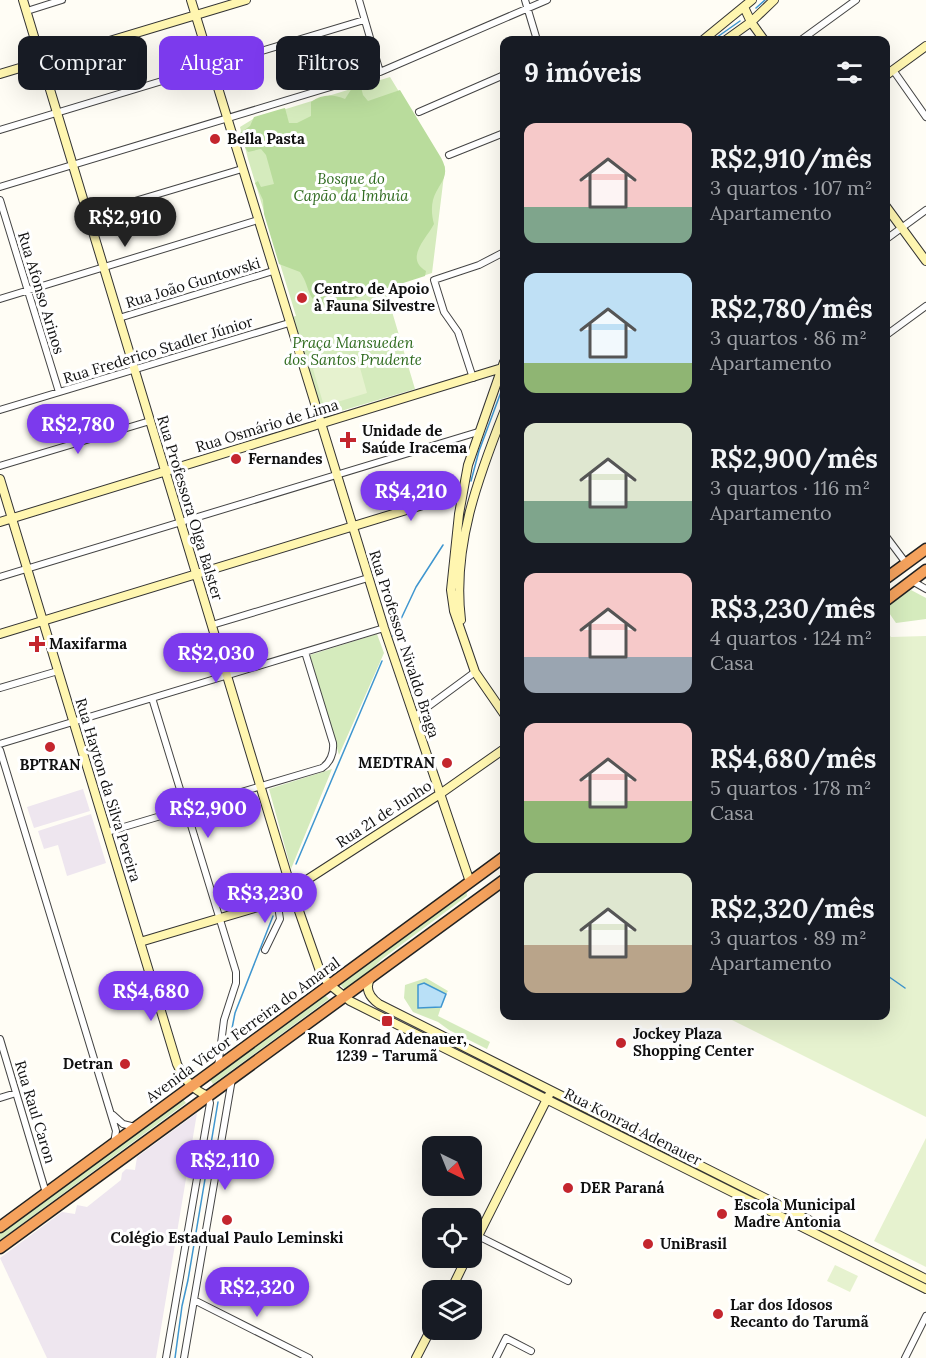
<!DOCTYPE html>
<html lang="pt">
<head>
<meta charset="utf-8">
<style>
	body { margin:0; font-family:Lora,serif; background:#20242c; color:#f1f3f6; height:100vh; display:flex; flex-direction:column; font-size:22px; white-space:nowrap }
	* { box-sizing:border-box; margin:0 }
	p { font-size:20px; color:#9ea1a6 }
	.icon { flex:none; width:33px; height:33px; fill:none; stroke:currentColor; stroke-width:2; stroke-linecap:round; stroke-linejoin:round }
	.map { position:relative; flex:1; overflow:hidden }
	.panel { position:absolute; left:500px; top:36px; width:390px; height:984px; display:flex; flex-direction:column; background:#171b24; border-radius:12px; box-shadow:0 6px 24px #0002 }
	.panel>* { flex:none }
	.hud { position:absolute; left:18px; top:36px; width:392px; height:54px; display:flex; gap:12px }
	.needle { width:39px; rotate:137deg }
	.controls { position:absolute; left:422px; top:1136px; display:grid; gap:12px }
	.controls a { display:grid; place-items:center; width:60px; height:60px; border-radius:12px; background:#171b24; box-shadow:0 6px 24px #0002; font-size:30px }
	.price { position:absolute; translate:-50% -51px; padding:0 14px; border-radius:21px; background:#7c3aed; color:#fff; font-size:20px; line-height:39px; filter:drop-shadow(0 2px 3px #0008) }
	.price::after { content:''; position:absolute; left:50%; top:36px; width:18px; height:14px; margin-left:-9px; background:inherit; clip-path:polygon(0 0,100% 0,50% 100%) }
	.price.on { background:#222; color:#fff }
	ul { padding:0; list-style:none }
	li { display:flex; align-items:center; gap:18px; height:150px; padding:0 24px }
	li span { display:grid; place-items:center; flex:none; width:168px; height:120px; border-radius:12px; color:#555 }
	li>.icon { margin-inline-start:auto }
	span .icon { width:72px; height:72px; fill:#fffc; stroke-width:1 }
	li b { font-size:26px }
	h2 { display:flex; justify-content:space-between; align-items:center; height:72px; padding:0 24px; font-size:26px }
	.pill { padding:0 21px; border-radius:12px; background:#171b24; box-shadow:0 6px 24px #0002; font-size:21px; line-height:54px }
	.pill.on { background:#7c3aed; color:#fff }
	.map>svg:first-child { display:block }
	.industrial { fill:#eee6ef }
	.green { fill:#d5ebbd }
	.forest { fill:#b9dc9c }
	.pitch { fill:#e6f2cf }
	.water { fill:#b9e0f7; stroke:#3f96cf; stroke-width:1.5 }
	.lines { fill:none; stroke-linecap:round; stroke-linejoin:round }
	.stream { stroke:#3f96cf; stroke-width:1.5 }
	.street-casing { stroke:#444; stroke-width:8 }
	.secondary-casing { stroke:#333; stroke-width:10 }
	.highway-casing { stroke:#222; stroke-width:13 }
	.street { stroke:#fff; stroke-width:6 }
	.secondary { stroke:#fff6b0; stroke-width:8 }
	.highway { stroke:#f5a25d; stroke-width:10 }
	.poi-dot { fill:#c4262e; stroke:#fff; stroke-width:2 }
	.labels { text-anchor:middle; stroke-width:6; stroke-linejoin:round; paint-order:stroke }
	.poi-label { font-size:15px; font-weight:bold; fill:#111; stroke:#fff; text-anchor:start }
	.park-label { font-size:15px; font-style:italic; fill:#2f6b1f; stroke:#fff }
	.street-label { font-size:15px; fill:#111; stroke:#fff }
</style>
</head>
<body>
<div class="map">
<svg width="926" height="1358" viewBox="0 0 926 1358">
	<rect width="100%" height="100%" fill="#fffdf5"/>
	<!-- industrial -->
	<path class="industrial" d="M 83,789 L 90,811 L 34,828 L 27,807 Z
		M 91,814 L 106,863 L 67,876 L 58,845 L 44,849 L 38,831 Z
		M 197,1113 L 156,1358 L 47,1358 L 0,1258 L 62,1212 L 75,1214 L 77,1205 L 87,1207 L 121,1180 L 122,1173 L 126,1169 L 135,1170 L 137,1157 Z"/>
	<!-- green -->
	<path class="green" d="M 390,77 L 445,167 L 432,273 L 385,288 L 415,389 L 331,414 L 330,418 L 325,418 L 322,417 L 292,317 L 296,316 L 248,159 L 240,127 L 253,119 Z
		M 911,590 L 926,598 L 926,619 L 896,623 L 885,607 Z
		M 377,634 L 384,653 L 339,755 L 310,655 Z
		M 332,769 L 291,869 L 269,789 Z
		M 466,889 L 467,896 L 382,959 L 365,976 L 345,990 L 339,983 Z
		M 426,978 L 448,991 L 446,994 L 424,983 L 418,985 L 418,1008 L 441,1007 L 438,1016 L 490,1042 L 487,1049 L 449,1030 L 438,1022 L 413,1012 L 404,998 L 405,985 Z
		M 324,994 L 329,999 L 213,1084 L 209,1078 Z
		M 182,1098 L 186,1103 L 0,1240 L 0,1232 Z"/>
	<!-- forest -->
	<path class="forest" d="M 359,86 L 361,87 L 363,95 L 368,101 L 400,90 L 440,156 C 453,178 438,182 433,200 C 431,208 432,217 434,224 C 427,238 404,258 426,271 L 425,276 L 332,306 C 305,305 312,289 300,272 L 279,264 L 264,214 L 263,200 L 255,183 L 258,181 L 261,187 L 274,184 L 266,155 L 261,149 L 248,152 L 241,141 L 240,133 L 250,126 L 254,117 L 281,109 L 285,108 L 289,123 L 297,123 L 311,116 L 311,102 C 322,94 333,94 345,99 L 352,88 Z"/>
	<!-- pitch -->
	<path class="pitch" d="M 357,357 L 367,393 L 324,406 L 313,369 Z
		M 885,630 L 891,637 L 926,636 L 926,1117 L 724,1016 L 885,1016 Z
		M 926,1138 L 926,1267 L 874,1241 Z
		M 835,1265 L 858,1276 L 850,1292 L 827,1281 Z"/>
	<!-- water -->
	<path class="water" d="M 424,983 L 446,994 L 441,1007 L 418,1008 L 418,985 Z"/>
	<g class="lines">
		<!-- stream -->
		<path class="stream" d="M 756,8 L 765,0
			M 713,40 L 740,21
			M 471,481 L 479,451 L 504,384
			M 393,636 L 416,587 L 443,545
			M 296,864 L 382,661
			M 885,974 L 905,988
			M 229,1044 L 235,1013 L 273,916
			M 175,1358 L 182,1306 L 188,1280 L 218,1102"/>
		<defs>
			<path id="street" d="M 359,0 L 380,72
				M 525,0 L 537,40
				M 27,11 L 62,0
				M 801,40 L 856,0
				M 893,70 L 926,117
				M 419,112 L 504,75
				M 0,130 L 364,20
				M 449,155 L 504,133
				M 0,187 L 380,72 L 547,0
				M 0,200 L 59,392
				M 88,215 L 242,169
				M 885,240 L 926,210
				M 0,299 L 258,220
				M 119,318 L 273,271
				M 885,336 L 926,306
				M 473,378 L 458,332 L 444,312 L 434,280 L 479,265 L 504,252
				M 0,410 L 289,323
				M 0,466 L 150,421
				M 885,535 L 906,563
				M 0,577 L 478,432
				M 912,581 L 926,589
				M 212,625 L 368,578
				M 0,688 L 58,671
				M 152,698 L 236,972 L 236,983 L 224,1020 L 218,1067
				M 414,717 L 475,672
				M 0,744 L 384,628
				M 0,750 L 116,1131 L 114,1143
				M 107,832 L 322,768 C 330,763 334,753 333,743 L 305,652
				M 265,950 L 280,919 L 277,900
				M 0,1039 L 46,1193
				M 0,1098 L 16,1093
				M 113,1115 L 123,1124 L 135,1127
				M 478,1236 L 568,1281
				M 194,1300 L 309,1358
				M 166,1358 L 210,1103 L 208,1096
				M 184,1358 L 232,1079
				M 496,1358 L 506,1338 L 531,1351
				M 905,1358 L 926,1316"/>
			<path id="secondary" d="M 23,0 L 292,891 L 321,974 L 330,985 L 350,1001 L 926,1289
				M 191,0 L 384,628 L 470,882
				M 744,7 L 751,22 L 764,40
				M 703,40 L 752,0
				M 726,40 L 751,22 L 774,0
				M 0,74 L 246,0
				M 885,76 L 926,46
				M 885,205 L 926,261
				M 504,362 L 468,465 L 459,514 L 451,590 L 454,611 L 475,672 L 504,714
				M 0,479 L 177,1064 C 183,1078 193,1090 208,1096
				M 0,522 L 502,368
				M 461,620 C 452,547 478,478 504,412
				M 0,634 L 462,493
				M 140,942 L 271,903 L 440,794 L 504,749
				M 371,977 C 364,988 369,997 379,1004 L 926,1279
				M 471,1250 L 549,1095
				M 451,1290 L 467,1257
				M 416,1358 L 432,1327"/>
			<path id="highway" d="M 885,579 L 926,549
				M 885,601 L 926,570
				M 0,1227 L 504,857
				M 0,1248 L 504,880"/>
		</defs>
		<!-- street casing -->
		<use href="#street" class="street-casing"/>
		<!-- secondary casing -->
		<use href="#secondary" class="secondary-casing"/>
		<!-- highway casing -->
		<use href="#highway" class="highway-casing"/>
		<!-- street -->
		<use href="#street" class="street"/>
		<!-- secondary -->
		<use href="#secondary" class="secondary"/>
		<!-- highway -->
		<use href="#highway" class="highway"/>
	</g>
	<!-- markers -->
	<g class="poi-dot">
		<circle cx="215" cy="139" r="6"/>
		<circle cx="302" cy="298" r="6"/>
		<path d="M345 431h6v6h6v6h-6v6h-6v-6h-6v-6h6z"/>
		<circle cx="236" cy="459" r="6"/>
		<path d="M34 635h6v6h6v6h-6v6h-6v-6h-6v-6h6z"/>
		<circle cx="50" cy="747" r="6"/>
		<circle cx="447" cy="763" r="6"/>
		<rect x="381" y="1015" width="12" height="12" rx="3"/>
		<circle cx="621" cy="1043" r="6"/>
		<circle cx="125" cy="1064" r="6"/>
		<circle cx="568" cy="1188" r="6"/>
		<circle cx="722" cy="1214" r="6"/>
		<circle cx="227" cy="1220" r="6"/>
		<circle cx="648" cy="1244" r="6"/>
		<circle cx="718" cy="1314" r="6"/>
	</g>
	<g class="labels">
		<!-- poi labels -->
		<g class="poi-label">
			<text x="227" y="144">Bella Pasta</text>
			<text x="314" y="294">Centro de Apoio<tspan x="314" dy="17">à Fauna Silvestre</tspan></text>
			<text x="362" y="436">Unidade de<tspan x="362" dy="17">Saúde Iracema</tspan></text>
			<text x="248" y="464">Fernandes</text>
			<text x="49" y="649">Maxifarma</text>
			<text x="435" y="768" text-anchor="end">MEDTRAN</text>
			<text x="50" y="770" text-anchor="middle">BPTRAN</text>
			<text x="633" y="1039">Jockey Plaza<tspan x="633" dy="17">Shopping Center</tspan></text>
			<text x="387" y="1044" text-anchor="middle">Rua Konrad Adenauer,<tspan x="387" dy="17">1239 - Tarumã</tspan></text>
			<text x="113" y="1069" text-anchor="end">Detran</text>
			<text x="580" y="1193">DER Paraná</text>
			<text x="734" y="1210">Escola Municipal<tspan x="734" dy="17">Madre Antonia</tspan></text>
			<text x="227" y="1243" text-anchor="middle">Colégio Estadual Paulo Leminski</text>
			<text x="660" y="1249">UniBrasil</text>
			<text x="730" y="1310">Lar dos Idosos<tspan x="730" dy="17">Recanto do Tarumã</tspan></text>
		</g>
		<!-- park labels -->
		<g class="park-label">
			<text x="351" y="184">Bosque do<tspan x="351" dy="17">Capão da Imbuia</tspan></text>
			<text x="353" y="348">Praça Mansueden<tspan x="353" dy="17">dos Santos Prudente</tspan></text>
		</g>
		<!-- street labels -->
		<g class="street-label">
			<text transform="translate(193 283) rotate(-17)" y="5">Rua João Guntowski</text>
			<text transform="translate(41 293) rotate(73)" y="5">Rua Afonso Arinos</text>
			<text transform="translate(158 350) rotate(-17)" y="5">Rua Frederico Stadler Júnior</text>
			<text transform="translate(267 426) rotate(-17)" y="5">Rua Osmário de Lima</text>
			<text transform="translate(190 508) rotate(73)" y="5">Rua Professora Olga Balster</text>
			<text transform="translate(404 644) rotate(72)" y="5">Rua Professor Nivaldo Braga</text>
			<text transform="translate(108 790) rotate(73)" y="5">Rua Hayton da Silva Pereira</text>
			<text transform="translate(384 814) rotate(-33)" y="5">Rua 21 de Junho</text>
			<text transform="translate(243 1030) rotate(-36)" y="5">Avenida Victor Ferreira do Amaral</text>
			<text transform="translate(35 1112) rotate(73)" y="5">Rua Raul Caron</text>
			<text transform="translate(633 1127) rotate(27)" y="5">Rua Konrad Adenauer</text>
		</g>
	</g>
</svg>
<div class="controls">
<a><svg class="needle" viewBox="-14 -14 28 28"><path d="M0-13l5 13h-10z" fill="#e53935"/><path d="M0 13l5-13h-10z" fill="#9ea1a6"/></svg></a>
<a><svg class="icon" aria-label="locate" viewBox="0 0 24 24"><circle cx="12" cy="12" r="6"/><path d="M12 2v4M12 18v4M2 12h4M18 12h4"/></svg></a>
<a><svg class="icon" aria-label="layers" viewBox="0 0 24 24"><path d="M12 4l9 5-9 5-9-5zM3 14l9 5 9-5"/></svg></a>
</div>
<b class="price on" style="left:125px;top:248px">R$2,910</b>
<b class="price" style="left:78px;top:455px">R$2,780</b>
<b class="price" style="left:411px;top:522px">R$4,210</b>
<b class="price" style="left:216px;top:684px">R$2,030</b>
<b class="price" style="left:208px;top:839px">R$2,900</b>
<b class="price" style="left:265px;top:924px">R$3,230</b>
<b class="price" style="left:151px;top:1022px">R$4,680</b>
<b class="price" style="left:225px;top:1191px">R$2,110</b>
<b class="price" style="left:257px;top:1318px">R$2,320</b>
<div class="hud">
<a class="pill">Comprar</a>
<a class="pill on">Alugar</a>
<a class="pill">Filtros</a>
</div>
<section class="panel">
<h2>9 imóveis<svg class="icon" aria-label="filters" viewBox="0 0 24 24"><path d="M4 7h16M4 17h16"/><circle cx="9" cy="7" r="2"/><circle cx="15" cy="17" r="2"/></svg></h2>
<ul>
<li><span style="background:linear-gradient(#f6c9c9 70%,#7fa58c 0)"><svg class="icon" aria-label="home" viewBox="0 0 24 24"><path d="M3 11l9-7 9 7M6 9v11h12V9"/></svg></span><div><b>R$2,910/mês</b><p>3 quartos · 107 m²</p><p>Apartamento</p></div></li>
<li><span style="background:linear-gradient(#bfe0f5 75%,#8fb573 0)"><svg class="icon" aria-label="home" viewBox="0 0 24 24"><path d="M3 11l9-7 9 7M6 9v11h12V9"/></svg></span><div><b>R$2,780/mês</b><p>3 quartos · 86 m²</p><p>Apartamento</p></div></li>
<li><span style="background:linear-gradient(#dfe7d0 65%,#7fa58c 0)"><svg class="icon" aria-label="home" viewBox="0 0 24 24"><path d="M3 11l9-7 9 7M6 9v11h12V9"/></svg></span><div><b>R$2,900/mês</b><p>3 quartos · 116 m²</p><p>Apartamento</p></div></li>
<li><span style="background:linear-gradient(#f6c9c9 70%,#9aa5b1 0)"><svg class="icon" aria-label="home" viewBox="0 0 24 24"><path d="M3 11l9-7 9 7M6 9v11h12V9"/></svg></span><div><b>R$3,230/mês</b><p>4 quartos · 124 m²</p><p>Casa</p></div></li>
<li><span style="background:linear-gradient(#f6c9c9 65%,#8fb573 0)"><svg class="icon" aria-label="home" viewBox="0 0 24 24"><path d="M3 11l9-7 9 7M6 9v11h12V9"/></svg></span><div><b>R$4,680/mês</b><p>5 quartos · 178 m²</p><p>Casa</p></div></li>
<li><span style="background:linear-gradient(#dfe7d0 60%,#b9a48a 0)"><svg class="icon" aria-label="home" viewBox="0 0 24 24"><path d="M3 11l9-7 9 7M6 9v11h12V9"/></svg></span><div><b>R$2,320/mês</b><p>3 quartos · 89 m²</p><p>Apartamento</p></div></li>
</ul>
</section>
</div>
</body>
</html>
